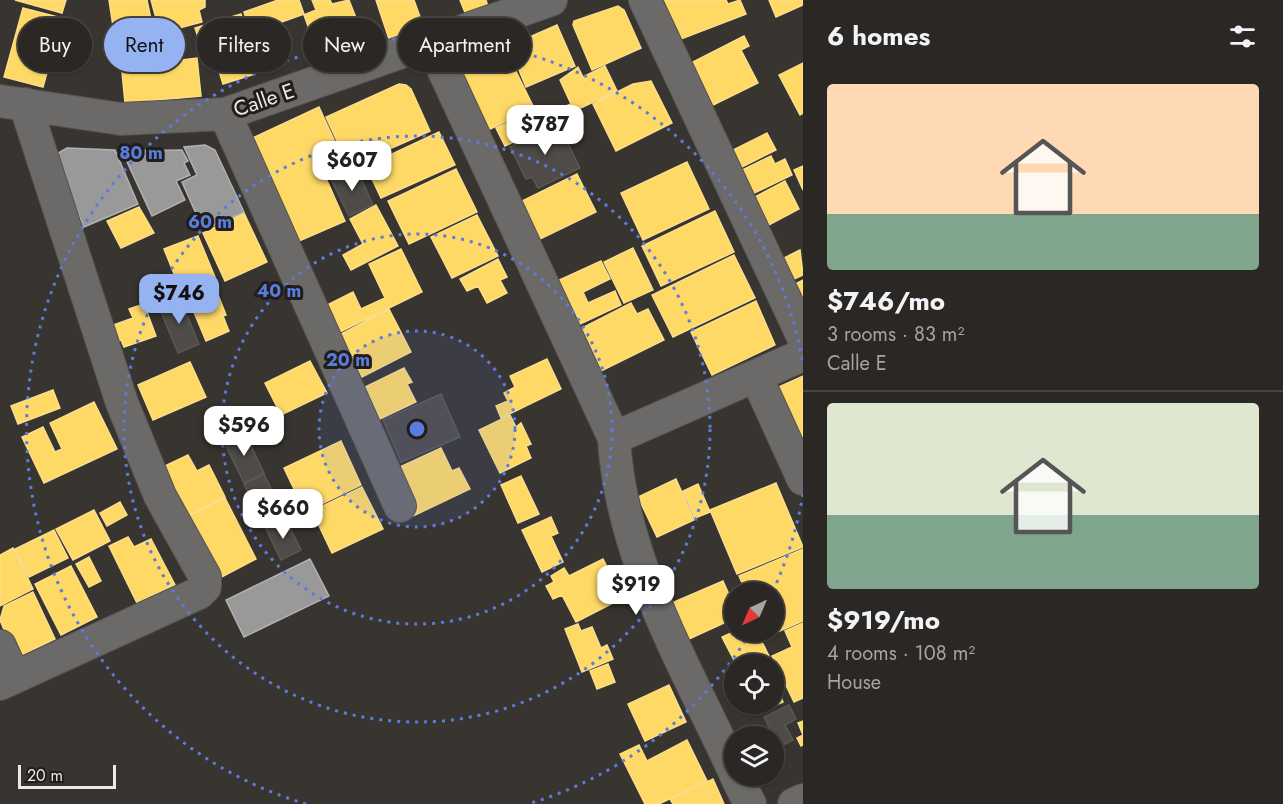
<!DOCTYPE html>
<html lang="en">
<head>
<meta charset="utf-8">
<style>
	body { margin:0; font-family:Jost,sans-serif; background:#322f2c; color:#f1f3f6; height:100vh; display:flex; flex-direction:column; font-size:22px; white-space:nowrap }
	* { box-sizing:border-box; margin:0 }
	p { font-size:20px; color:#a5a5a6 }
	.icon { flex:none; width:33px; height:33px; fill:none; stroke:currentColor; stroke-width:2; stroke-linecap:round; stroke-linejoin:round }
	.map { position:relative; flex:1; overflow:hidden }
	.panel { display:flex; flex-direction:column; background:#2a2724; width:480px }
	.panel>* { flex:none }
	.banner { position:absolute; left:18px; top:18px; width:570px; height:54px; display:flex; gap:12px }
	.needle { width:39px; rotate:224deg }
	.fabs { position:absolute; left:724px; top:582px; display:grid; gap:12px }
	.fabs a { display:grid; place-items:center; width:60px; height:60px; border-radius:50%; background:#2a2724; box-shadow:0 2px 4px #0004,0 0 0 2px #464441; font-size:30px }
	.scale { position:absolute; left:18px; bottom:15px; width:98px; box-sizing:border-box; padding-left:6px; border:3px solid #ede9e4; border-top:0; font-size:16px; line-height:21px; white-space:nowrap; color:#ede9e4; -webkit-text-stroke:4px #201d1a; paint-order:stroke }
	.price { position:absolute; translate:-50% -51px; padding:0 14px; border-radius:12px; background:#fff; color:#222; font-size:20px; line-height:39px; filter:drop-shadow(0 2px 3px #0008) }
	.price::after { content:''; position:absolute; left:50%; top:36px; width:18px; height:14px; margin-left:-9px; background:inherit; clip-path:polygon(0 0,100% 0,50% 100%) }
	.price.selected { background:#95b2f1; color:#111 }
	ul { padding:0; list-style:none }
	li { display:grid; align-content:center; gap:12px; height:318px; padding:0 24px }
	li+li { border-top:2px solid #464441 }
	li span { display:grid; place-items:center; height:186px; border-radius:6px; color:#555 }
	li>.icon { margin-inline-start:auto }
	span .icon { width:108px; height:108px; fill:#fffc; stroke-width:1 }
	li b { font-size:26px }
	h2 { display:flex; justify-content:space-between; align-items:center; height:72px; padding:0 24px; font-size:26px }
	.pill { padding:0 21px; border-radius:27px; background:#2a2724; box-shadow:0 2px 4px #0004,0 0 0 2px #464441; font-size:21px; line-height:54px }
	.pill.selected { background:#95b2f1; color:#111 }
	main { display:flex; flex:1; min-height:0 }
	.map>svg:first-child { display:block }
	.homes { fill:#ffd966; stroke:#fade8c; stroke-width:1.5 }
	.industry { fill:#999; stroke:#b2b1b0; stroke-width:1.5 }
	.building { fill:#4e4b48; stroke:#5b5854; stroke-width:1.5 }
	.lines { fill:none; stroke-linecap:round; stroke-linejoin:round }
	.street-casing { stroke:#54514e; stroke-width:34 }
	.street { stroke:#6c6a68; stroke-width:32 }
	.ring { fill:none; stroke:#5b7cdc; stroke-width:3; stroke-dasharray:3 6 }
	.labels { text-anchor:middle; stroke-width:6; stroke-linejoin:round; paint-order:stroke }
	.street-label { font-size:21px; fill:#ede9e4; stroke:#201d1a }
	.centre { fill:#5b7cdc; stroke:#201d1a; stroke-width:3 }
	.ring-label { font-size:18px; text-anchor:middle; font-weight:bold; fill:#5b7cdc; stroke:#201d1a; stroke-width:6; stroke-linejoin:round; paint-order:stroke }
</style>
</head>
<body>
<main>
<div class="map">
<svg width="803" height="804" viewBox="0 0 803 804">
	<rect width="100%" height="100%" fill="#383430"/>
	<!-- homes -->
	<path class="homes" d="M 15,0 L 66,0 L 62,13 Z
		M 109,0 L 147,0 L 154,34 L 114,33 Z
		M 151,0 L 205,0 L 205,7 L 199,10 L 202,22 L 160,33 Z
		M 278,0 L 299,0 L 304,14 L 262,29 L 265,37 L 253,42 L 244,12 Z
		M 312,0 L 330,0 L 332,4 L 349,0 L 367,46 L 321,62 L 304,15 L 316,10 Z
		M 376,0 L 414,0 L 424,28 L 389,39 Z
		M 460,0 L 486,0 L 488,7 L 466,15 Z
		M 657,0 L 726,0 L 728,4 L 740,0 L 746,14 L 673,42 Z
		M 769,0 L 803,0 L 803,5 L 776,17 Z
		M 618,6 L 624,10 L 641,48 L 592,70 L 573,25 L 574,21 Z
		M 23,8 L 62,18 L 43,87 L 4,77 Z
		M 241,14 L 250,41 L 247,48 L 255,74 L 223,84 L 213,52 L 204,55 L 195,28 Z
		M 557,25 L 575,66 L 526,87 L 509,46 Z
		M 171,36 L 173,61 L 197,58 L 201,96 L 125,103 L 119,41 Z
		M 744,36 L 749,46 L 741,50 L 758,83 L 701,111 L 679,69 Z
		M 502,43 L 534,108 L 484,132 L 453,66 Z
		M 803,63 L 803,113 L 800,115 L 779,75 Z
		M 605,66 L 617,91 L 570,113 L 566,106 L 571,104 L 560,80 L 578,67 L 583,77 Z
		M 651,81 L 672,123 L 616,151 L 593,104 L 633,84 Z
		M 399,84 L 406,85 L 411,89 L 430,131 L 349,167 L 326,117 Z
		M 319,107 L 341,155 L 330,160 L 335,172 L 325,176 L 345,221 L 299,241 L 280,197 L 273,200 L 248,140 Z
		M 538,109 L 547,127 L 505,146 L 496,128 Z
		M 439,132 L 455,165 L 381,198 L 366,166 Z
		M 767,133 L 776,150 L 734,171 L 725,154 Z
		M 771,156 L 775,164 L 785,159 L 792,175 L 748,196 L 736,173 Z
		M 687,162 L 709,209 L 643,240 L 621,193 Z
		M 803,166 L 803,190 L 794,170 Z
		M 456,169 L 477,212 L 409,244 L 388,201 Z
		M 577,174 L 596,212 L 540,239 L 522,201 Z
		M 785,181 L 799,209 L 765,227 L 751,199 Z
		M 376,205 L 398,246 L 351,270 L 343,255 L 363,244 L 350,219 Z
		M 139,207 L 154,233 L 121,248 L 107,221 Z
		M 715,211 L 734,252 L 661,286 L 642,246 Z
		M 244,213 L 267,262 L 225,281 L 203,233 Z
		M 477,215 L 498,256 L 452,278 L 431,237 Z
		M 198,236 L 217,282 L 183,296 L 164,249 Z
		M 633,248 L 653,290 L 624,303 L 604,262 Z
		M 401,249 L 422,292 L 340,332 L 327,305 L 353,292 L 361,309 L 385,298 L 369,264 Z
		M 800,250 L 803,275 L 792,280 L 782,259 Z
		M 734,255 L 755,298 L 673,337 L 652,295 Z
		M 498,259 L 507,277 L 500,280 L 507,293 L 487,303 L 478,286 L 467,291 L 460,279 Z
		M 601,261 L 610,279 L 583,292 L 588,303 L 615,291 L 621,305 L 578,325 L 557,281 Z
		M 803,280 L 803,314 L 789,287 Z
		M 215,287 L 226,315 L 223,316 L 229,331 L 206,341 L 188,298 Z
		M 756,301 L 775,345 L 712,375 L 691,332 Z
		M 631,303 L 637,314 L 648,309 L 664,340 L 599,372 L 578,330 Z
		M 144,304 L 156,336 L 124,347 L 121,340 L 113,342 L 108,327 L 133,318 L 129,309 Z
		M 389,309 L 411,352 L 362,377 L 341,334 Z
		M 547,359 L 561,389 L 501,418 L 496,406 L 508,401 L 504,393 L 515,387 L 510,376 Z
		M 310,361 L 327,393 L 281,415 L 265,383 Z
		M 190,362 L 206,397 L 153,420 L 138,385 Z
		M 404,368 L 412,382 L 407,384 L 416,402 L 380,419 L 365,387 Z
		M 803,376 L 803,451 L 774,389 Z
		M 53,390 L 60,408 L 18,424 L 11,406 Z
		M 94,402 L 117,449 L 44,483 L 22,437 L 43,427 L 55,452 L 62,449 L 50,423 Z
		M 510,415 L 516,427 L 521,423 L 531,444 L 526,446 L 531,458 L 500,473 L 479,430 Z
		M 341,441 L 361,485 L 305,512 L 284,468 Z
		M 441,448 L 452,471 L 459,468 L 470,489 L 413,516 L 391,471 Z
		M 188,455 L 197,471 L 209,465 L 225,497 L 182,518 L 163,467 Z
		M 521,476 L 539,514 L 518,523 L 501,485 Z
		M 676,479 L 694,520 L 657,537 L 638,497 Z
		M 776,483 L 803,547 L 737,574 L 710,510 Z
		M 698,484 L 710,512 L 695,518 L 683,491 Z
		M 362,487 L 383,529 L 332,553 L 312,511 Z
		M 225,498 L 256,559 L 216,580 L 185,518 Z
		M 120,502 L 127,515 L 107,526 L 100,513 Z
		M 94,510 L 110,541 L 73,560 L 56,529 Z
		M 551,517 L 558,533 L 551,536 L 563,562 L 542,572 L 522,530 Z
		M 54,530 L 68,558 L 29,577 L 15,549 Z
		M 128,537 L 134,547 L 151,539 L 175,585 L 137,603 L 109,546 Z
		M 13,548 L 33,589 L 0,606 L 0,555 Z
		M 803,549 L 803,621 L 766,637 L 764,632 L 774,632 L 774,592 L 746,592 L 739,576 Z
		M 89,557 L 101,581 L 89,587 L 76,564 Z
		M 603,559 L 623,598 L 576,622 L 562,595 L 553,599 L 546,586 L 554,582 L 551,576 L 564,568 L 569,576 Z
		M 71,566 L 97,617 L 61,635 L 35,584 Z
		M 723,581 L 735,608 L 735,618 L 689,639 L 672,603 Z
		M 33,592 L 55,639 L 16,658 L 0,620 L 4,606 Z
		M 803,623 L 803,698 L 794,702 L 772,656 L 792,647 L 785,631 Z
		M 578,624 L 581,631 L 592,627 L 601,648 L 607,645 L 613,659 L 582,672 L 565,629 Z
		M 735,631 L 757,632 L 773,664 L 736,664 L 722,637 Z
		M 608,664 L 615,682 L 597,689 L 590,671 Z
		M 669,685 L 686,722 L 645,741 L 628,704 Z
		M 776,685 L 783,702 L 759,712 L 756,704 L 774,704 Z
		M 803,721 L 803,745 L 801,746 L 797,738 L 803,735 L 798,723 Z
		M 687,740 L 707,781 L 659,804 L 645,804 L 620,754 L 639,745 L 647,761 Z
		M 713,779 L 724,804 L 673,804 L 670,799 Z"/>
	<!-- industry -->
	<path class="industry" d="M 205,145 L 215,150 L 244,212 L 210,227 L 205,215 L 198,218 L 182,182 L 197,175 L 184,147 Z
		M 67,148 L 115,150 L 138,204 L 84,227 L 53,156 Z
		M 182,150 L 188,161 L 184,163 L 190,175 L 176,181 L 185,200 L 152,216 L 122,151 Z
		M 310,559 L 329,596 L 244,637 L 226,600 Z"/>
	<!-- building -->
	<path class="building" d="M 558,123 L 580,168 L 538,188 L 532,177 L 526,179 L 510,147 Z
		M 356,167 L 373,205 L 349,216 L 331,179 Z
		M 180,298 L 199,344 L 178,353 L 159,307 Z
		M 441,394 L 460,437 L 401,462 L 383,420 Z
		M 244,431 L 264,473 L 244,483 L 223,440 Z
		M 264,474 L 286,519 L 266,529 L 244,484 Z
		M 286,520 L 301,550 L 281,560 L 266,529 Z
		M 789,705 L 796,719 L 785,725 L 793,740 L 779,747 L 764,717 Z"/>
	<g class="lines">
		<defs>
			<path id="street" d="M 645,0 L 803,337
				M 431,43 L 614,438 L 803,355
				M 0,101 L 121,119 L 225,114 L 551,0
				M 225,114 L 400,506
				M 756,376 L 803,479
				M 614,438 C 620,556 686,667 735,773
				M 0,646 L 14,677
				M 0,684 L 199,593 L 205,587 L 205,577 L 160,496 L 122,403 L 25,104
				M 736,776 L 750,804
				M 794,804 L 803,800"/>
		</defs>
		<!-- street casing -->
		<use href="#street" class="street-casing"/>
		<!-- street -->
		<use href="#street" class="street"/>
	</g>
	<!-- distance rings -->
	<circle cx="417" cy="429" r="98" fill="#5b7cdc" fill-opacity=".12"/>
	<g class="ring">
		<circle cx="417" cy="429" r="98"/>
		<circle cx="417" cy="429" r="195"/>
		<circle cx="417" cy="429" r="293"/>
		<path d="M803 494A391 391 0 0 1 773 591M750 633A391 391 0 0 1 528 804M306 804A391 391 0 1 1 803 364"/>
	</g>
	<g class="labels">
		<!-- street labels -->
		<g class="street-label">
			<text transform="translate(264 100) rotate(-19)" y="7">Calle E</text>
		</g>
	</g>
	<circle cx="417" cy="429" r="9" class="centre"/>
	<g class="ring-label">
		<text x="141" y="159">80 m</text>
		<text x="210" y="228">60 m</text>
		<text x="279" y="297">40 m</text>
		<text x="348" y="366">20 m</text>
	</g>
</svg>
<div class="fabs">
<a><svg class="needle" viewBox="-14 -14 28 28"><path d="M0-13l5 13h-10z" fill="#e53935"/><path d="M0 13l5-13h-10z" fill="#a5a5a6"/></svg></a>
<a><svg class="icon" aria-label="locate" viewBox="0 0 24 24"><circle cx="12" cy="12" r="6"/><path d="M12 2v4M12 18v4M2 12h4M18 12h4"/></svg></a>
<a><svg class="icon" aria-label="layers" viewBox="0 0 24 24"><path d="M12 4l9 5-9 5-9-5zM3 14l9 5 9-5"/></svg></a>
</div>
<div class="scale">20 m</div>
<b class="price" style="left:545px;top:156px">$787</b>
<b class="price" style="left:352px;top:192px">$607</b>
<b class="price selected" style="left:179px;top:325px">$746</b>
<b class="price" style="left:244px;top:457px">$596</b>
<b class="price" style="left:283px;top:540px">$660</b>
<b class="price" style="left:636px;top:616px">$919</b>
<div class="banner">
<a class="pill">Buy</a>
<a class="pill selected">Rent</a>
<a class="pill">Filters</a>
<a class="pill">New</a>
<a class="pill">Apartment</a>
</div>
</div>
<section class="panel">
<h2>6 homes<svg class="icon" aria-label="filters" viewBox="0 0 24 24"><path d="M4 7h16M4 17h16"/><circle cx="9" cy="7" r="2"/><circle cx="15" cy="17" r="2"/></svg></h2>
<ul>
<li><span style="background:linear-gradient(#ffd9b3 70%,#7fa58c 0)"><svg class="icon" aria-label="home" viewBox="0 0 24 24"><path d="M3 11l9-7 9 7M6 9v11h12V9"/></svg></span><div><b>$746/mo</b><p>3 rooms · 83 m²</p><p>Calle E</p></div></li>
<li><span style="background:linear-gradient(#dfe7d0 60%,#7fa58c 0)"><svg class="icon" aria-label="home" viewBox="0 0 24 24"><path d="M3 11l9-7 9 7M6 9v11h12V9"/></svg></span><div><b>$919/mo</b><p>4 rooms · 108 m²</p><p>House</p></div></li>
</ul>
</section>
</main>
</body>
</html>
